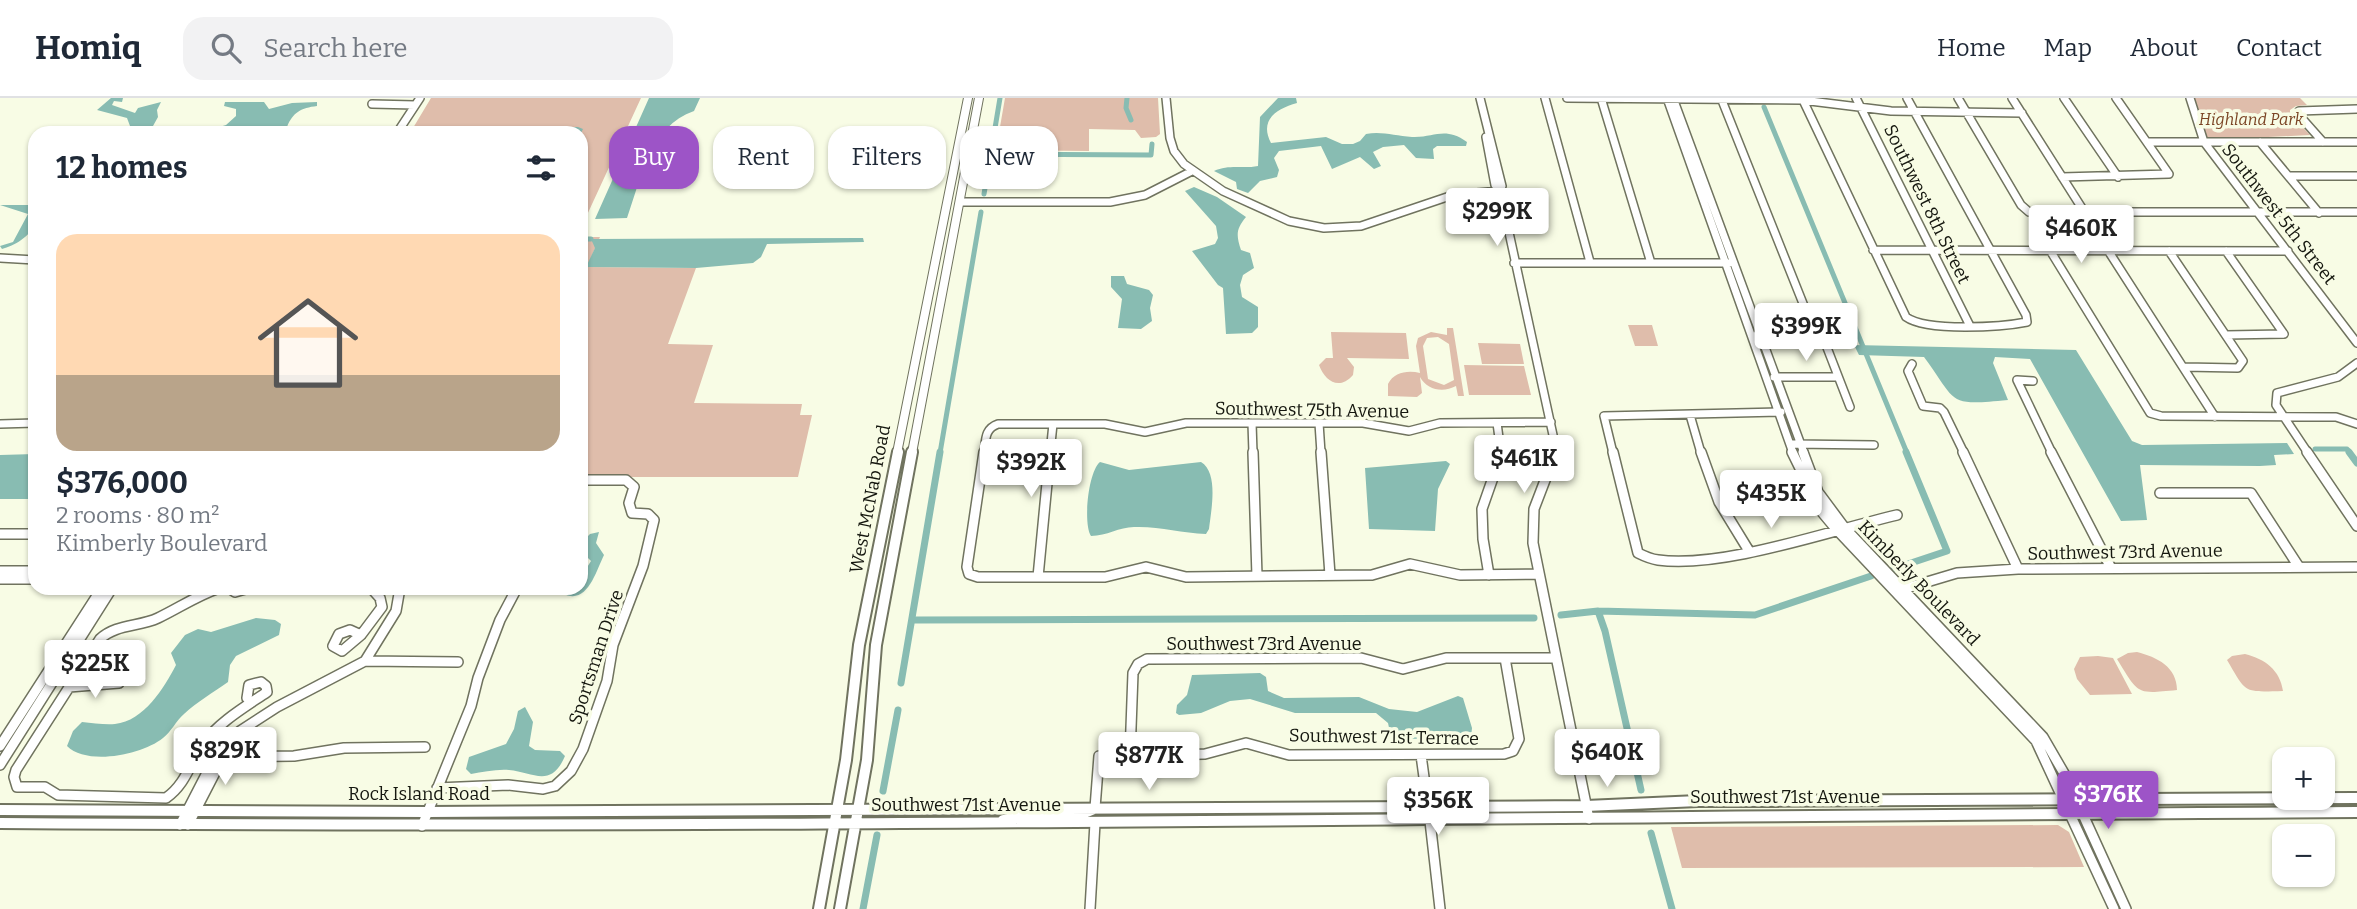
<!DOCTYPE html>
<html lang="en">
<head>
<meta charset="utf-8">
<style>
	body { margin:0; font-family:Bitter,serif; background:#f2f2f3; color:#1f2937; height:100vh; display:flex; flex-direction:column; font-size:26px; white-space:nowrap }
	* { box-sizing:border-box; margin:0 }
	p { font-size:23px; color:#747a83 }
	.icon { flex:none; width:38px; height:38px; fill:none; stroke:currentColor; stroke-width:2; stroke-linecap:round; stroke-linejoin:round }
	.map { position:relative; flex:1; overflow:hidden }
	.details { position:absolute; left:28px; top:28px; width:560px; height:469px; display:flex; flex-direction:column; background:#fff; border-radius:21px; box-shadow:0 2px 5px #0004 }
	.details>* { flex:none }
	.banner { position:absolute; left:609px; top:28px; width:665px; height:63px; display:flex; gap:14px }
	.fabs { position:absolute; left:2272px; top:649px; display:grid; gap:14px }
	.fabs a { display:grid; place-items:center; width:63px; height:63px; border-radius:14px; background:#fff; box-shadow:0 2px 5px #0004; font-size:35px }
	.price { position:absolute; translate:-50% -60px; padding:0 16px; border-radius:7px; background:#fff; color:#222; font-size:23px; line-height:46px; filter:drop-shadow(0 2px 4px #0008) }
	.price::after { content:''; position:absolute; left:50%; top:42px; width:21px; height:16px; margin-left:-10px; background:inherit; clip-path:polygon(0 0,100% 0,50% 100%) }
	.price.active { background:#9d54c7; color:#fff }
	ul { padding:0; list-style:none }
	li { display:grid; align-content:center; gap:14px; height:371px; padding:0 28px }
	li+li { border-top:2px solid #e0e1e3 }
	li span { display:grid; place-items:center; height:217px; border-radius:21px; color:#555 }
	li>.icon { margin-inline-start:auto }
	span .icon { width:126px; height:126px; fill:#fffc; stroke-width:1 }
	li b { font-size:30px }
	h2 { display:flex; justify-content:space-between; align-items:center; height:84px; padding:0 28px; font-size:30px }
	.chip { padding:0 24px; border-radius:21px; background:#fff; box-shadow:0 2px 5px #0004; font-size:24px; line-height:63px }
	.chip.active { background:#9d54c7; color:#fff }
	header { display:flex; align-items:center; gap:42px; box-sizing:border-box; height:98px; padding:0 35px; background:#fff; border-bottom:2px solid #e0e1e3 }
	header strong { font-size:33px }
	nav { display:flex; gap:38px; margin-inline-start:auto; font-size:24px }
	.search { width:490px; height:63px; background:#f2f2f3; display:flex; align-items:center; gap:18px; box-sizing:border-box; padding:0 24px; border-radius:21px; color:#747a83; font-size:26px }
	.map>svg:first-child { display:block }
	.green { fill:#dfbdab; fill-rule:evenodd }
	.water { fill:#88bcb2 }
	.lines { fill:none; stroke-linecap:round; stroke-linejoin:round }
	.canal-far1 { stroke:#88bcb2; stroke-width:5 }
	.canal { stroke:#88bcb2; stroke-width:7 }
	.minor-far1-casing { stroke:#70735f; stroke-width:10 }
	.minor-casing { stroke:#70735f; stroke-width:12 }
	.major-far1-casing { stroke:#70735f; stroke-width:10 }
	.major-casing { stroke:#70735f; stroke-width:14 }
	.minor-far1 { stroke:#fff; stroke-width:7 }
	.minor { stroke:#fff; stroke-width:9 }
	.major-far1 { stroke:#fff; stroke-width:8 }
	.major { stroke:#fff; stroke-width:10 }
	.labels { text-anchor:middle; stroke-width:7; stroke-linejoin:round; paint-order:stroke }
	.far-park-label { font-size:16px; font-style:italic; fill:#7b4525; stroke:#f8fce5 }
	.street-label { font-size:18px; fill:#15170f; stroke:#f8fce5 }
</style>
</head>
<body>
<header>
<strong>Homiq</strong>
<div class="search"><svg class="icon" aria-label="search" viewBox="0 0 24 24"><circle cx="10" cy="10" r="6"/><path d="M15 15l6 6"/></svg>Search here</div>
<nav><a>Home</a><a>Map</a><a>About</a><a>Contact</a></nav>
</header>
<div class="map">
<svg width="2357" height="811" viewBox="0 0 2357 811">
	<rect width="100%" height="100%" fill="#f8fce5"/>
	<!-- green -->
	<path class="green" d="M 431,0 L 641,0 L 581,130 L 581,35 L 410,35 Z
		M 1005,0 L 1158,0 L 1160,36 L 1156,39 L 1141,40 L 1135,32 L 1089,31 L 1089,53 L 996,52 Z
		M 2193,0 L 2300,0 L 2307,7 L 2296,8 L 2290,12 L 2290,16 L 2310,37 L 2209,42 C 2196,31 2201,13 2193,0 Z
		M 581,139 L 600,139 L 587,169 L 696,170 L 668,246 L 713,247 L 694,305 L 802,306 L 800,317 L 812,317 L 798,379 L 581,379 Z
		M 1628,227 L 1652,227 L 1658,248 L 1635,248 Z
		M 1447,230 L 1453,230 L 1464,298 L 1458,298 L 1456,288 C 1443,295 1427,292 1420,279 L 1422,295 L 1417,299 L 1388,298 L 1388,286 C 1394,274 1408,272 1420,275 L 1416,248 L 1418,240 L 1431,234 L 1447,237 ZM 1438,239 L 1449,246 L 1454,282 L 1444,287 L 1428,281 L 1423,248 L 1427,240 Z
		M 1331,234 L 1406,235 L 1409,261 L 1347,260 L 1354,269 L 1353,277 C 1339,293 1325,283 1319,267 L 1326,260 L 1333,260 Z
		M 1478,245 L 1520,246 L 1524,266 L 1482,266 Z
		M 1464,267 L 1524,268 L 1531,297 L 1469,297 Z
		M 2137,554 C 2157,559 2177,569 2177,592 C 2136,596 2139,597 2117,561 L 2128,555 Z
		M 2245,556 C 2265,561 2280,572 2283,593 C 2243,594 2247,596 2227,562 L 2232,558 Z
		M 2098,558 L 2113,560 L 2132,596 L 2090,597 L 2077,581 L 2074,571 L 2080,559 Z
		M 2058,727 L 2069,734 L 2084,769 L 1682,770 L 1671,729 Z"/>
	<!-- water -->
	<path class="water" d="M 111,0 L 123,0 L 122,4 L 114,3 L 112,7 L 135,15 L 138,10 L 161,4 L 157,12 L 158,19 L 153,28 L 155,34 L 127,35 L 130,28 L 127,20 L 97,12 Z
		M 649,0 L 700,0 L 694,13 C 650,28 641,81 627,120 L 595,121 Z
		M 1278,0 L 1296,0 L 1297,5 C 1276,11 1259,22 1271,45 L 1326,39 L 1342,46 L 1353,46 L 1360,43 L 1366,36 C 1382,33 1395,38 1412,39 C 1435,40 1444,28 1467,44 L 1466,48 L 1437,48 L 1433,51 L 1434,61 L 1416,60 L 1404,47 L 1383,49 L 1373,54 L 1381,68 L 1374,71 L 1360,59 L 1332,71 L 1321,48 L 1279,53 L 1274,60 L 1279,72 L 1277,79 L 1260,83 L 1248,95 L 1237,91 L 1236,84 L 1214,73 C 1229,66 1243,71 1258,68 L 1260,19 Z
		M 225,4 L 264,4 L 269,11 L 292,5 L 317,4 L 317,8 C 301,10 293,14 287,29 L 295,32 L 295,35 L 200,35 L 226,27 L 236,18 L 236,11 L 224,8 Z
		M 504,29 L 578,29 L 583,31 L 581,35 L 494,35 Z
		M 1194,89 L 1217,99 L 1246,119 C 1236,131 1236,137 1241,152 L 1250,155 L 1254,170 L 1243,177 L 1240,187 L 1242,199 L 1258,209 L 1258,229 L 1252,235 L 1226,236 L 1223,190 L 1218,187 L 1192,153 L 1215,146 L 1218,140 L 1216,128 L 1185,93 Z
		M 0,107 L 35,107 C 35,112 37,121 35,125 C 31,138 14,148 2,151 L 0,148 L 13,144 L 28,116 Z
		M 863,140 L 864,144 L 767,146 L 761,159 L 753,165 L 696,170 L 586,169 L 595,150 L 591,141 Z
		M 1111,178 L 1124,178 L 1127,186 L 1149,192 L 1153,197 L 1150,210 L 1152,223 L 1141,231 L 1118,230 L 1122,201 L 1111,189 Z
		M 1854,247 L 2076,252 L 2132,343 L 2142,347 L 2287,345 L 2294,356 L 2274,357 L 2276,367 L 2260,368 L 2140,367 L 2147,422 L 2121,423 L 2030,261 L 1995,259 L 1993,265 L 2008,302 C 1946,308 1958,305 1924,259 L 1859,257 Z
		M 35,356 L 35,401 L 0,401 L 0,357 Z
		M 1446,363 L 1450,366 L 1438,391 L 1435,433 L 1369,431 L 1365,370 Z
		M 1100,364 L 1129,372 L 1201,364 C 1219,375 1211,413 1209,431 L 1206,436 C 1181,435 1159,428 1134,429 C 1119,429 1107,438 1091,438 C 1083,426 1088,374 1100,364 Z
		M 599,434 L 596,445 L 604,457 C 596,473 587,509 562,495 L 563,490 L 581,490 L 581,479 L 591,463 L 587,459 L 581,464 L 581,445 L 590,436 Z
		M 256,520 L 275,522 L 281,526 L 279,537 L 236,558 L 230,567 L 228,584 C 214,594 197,604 184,616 C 176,623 171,634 163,640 C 142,657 87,668 67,648 L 73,633 L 82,624 C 93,625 105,627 115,626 C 144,623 164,590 176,567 L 171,555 L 185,537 L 198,531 L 211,534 Z
		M 1260,575 L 1266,579 L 1268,593 L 1284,600 L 1359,599 L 1389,611 L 1417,614 L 1458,598 L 1463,600 L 1472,630 L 1471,640 L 1396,641 L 1391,639 L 1388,625 L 1376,615 L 1295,615 L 1250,601 L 1230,603 L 1201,615 L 1179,617 L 1176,615 L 1177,607 L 1187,597 L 1192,577 Z
		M 525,609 L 533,624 L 529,648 L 535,652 L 560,653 L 565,658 C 551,691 533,674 509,672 C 497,671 483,674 471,676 L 466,671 L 469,659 L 506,646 L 514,631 L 518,613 Z"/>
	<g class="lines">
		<!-- canal-far1 -->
		<path class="canal-far1" d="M 1127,0 L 1126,10 L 1131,22
			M 1764,9 L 1907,355
			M 991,56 L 1151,57 L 1152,46
			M 984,96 L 1000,0
			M 581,141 L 591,141
			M 2315,351 L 2347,351 L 2350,355
			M 940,355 L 981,114"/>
		<!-- canal -->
		<path class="canal" d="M 2349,354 L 2357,365
			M 1893,471 L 1947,453 L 1906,354
			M 1598,513 L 1755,517 L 1871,478
			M 1561,517 L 1598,513 L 1605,533 L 1641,692
			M 914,522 L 1534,520
			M 901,585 L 940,354
			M 883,693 L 898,612
			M 1651,735 L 1672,811
			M 863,811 L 877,737"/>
		<defs>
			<path id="minor-far1" d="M 1166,0 L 1170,40 L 1174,53 L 1184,66 L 1223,93 L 1289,123 L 1324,130 L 1361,128 L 1453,97 L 1500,93
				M 1480,0 L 1502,88 L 1500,93 L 1553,337 L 1552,355
				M 1545,0 L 1590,164
				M 1567,0 L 1802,2 L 1891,13 L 2022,15
				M 1601,0 L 1651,165
				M 1667,0 L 1793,355
				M 1673,0 L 1804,355
				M 1721,0 L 1816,238 L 1757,237
				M 1802,0 L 1906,219 C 1927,234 2002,229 2027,224 L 2026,217 L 1907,0
				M 1856,0 L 1969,226
				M 1958,0 L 2021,107 L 2029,114 L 2357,114
				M 2012,0 L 2085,115
				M 2064,0 L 2118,79
				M 2190,0 L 2204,44 L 2357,245
				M 372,6 L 415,7
				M 397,35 L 420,0
				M 1486,39 L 1495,87 L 1500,93
				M 2148,44 L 2357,44
				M 2260,44 L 2319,115
				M 2323,44 L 2299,17 L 2299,13 L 2357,11
				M 2289,78 L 2357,78
				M 2062,79 L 2169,76 L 2116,0
				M 960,104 L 1110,104 L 1145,97 L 1192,73
				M 1873,152 L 2288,153
				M 2169,153 L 2243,263 L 2238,270 L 2184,269
				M 2226,153 L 2284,236
				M 2051,154 L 2150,315 L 2161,318 L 2336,319 L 2357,326
				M 2109,154 L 2215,319
				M 0,160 L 35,162
				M 1514,165 L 1729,165
				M 2226,237 L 2284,236
				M 1826,247 L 1850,309
				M 1912,266 L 1908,273 L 1923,308 L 1940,310 L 1944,314 L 1964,355
				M 1774,279 L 1838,279
				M 2033,283 L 2017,282 L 2052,355
				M 1690,317 L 1701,355
				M 1252,325 L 1253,355
				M 1319,325 L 1321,355
				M 1497,325 L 1501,355
				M 0,326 L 35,325
				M 1793,346 L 1874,347
				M 984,355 C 986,342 984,331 998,326 L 1105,326 L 1145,334 L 1186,325 L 1363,325 L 1409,333 L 1440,325 L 1551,324
				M 1050,355 L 1053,326
				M 1613,355 L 1604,318 L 1781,314
				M 2308,355 L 2276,307 L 2277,295 L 2338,279 L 2357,265"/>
			<path id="minor" d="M 984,354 L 967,469 L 969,476 L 978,479 L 1105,479 L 1146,469 L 1186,479 L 1372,477 L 1410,466 L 1460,477 L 1539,476
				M 1253,354 L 1257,478
				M 1321,354 L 1330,477
				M 1552,354 L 1552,364 L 1534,411 L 1533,445 L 1589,721
				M 1613,354 L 1638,455 C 1644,458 1651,461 1658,462 C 1722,471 1832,432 1897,417
				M 1701,354 L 1719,404 L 1749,453
				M 1792,354 L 1821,413 L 1836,431 L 2036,643 L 2114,811
				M 1803,354 L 1818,394 L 1844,429 L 2043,639 L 2065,677 L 2126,811
				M 1963,354 L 2018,471
				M 2051,354 L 2111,470
				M 2307,354 L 2357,428
				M 2160,395 L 2251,395 L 2299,469
				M 0,436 L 35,436
				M 0,473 L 35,473
				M 1489,477 L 1483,441 L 1482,411 L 1502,354
				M 1038,479 L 1050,354
				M 0,481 L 35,481
				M 219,490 C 196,498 179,510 158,520 C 139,529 116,526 100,541 L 16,672 L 14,679 L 17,689 L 45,689 L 58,697 L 166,700 C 186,686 190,665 203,646 C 219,624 245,609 267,594 L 266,588 L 261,584 L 249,587 L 247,600 L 252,604
				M 229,490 L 235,494 L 249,490
				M 1900,492 L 1957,475 L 2018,471 L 2357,469
				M 350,532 L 361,537 L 342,553 L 333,548 L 339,536 Z
				M 361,537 L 382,509 L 380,500 L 371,490
				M 365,563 L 458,564
				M 69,589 L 119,585
				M 0,648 L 102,490
				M 1130,657 L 1133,575 L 1138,566 L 1147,561 L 1361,560 L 1403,571 L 1446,560 L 1556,560
				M 1421,657 L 1428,709
				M 220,659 L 294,658 L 344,650 L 425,649
				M 0,667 L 112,490
				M 437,690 L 508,687 L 543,691 L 555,688 L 571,673 L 583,651 L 607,583 L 613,547 L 643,468 L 654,422 L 648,416 L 632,415 L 629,405 L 634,389 L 626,382 L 581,382
				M 1095,710 L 1099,658 L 1205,656 L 1246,645 L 1289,657 L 1504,656 L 1513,653 L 1519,641 L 1505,560
				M 1430,723 L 1440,811
				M 180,727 L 212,665 L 240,633 L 277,609 L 365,563 L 396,513 L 400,490
				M 188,727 L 220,665 L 220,659
				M 422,728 L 471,608 L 478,580 L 500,522 L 517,490
				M 1090,811 L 1095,725"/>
			<path id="major-far1" d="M 897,355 L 968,0
				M 912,355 L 979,0"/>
			<path id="major" d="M 0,712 L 427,714 L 1428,709 L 1586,708 L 1698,703 L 2357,700
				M 1003,722 C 1033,715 1065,725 1094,711
				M 0,725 C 786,731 1571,718 2357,714
				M 819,811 L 846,662 L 859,547 L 898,354
				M 840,811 L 867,662 L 876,547 L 912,354"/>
		</defs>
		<!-- minor-far1 casing -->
		<use href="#minor-far1" class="minor-far1-casing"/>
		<!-- minor casing -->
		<use href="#minor" class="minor-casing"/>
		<!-- major-far1 casing -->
		<use href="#major-far1" class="major-far1-casing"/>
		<!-- major casing -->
		<use href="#major" class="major-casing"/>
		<!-- minor-far1 -->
		<use href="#minor-far1" class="minor-far1"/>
		<!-- minor -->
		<use href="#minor" class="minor"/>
		<!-- major-far1 -->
		<use href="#major-far1" class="major-far1"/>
		<!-- major -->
		<use href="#major" class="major"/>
	</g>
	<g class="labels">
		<!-- far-park labels -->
		<g class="far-park-label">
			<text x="2251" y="27">Highland Park</text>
		</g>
		<!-- street labels -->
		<g class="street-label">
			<text transform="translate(1927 106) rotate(64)" y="6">Southwest 8th Street</text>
			<text transform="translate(2279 116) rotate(52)" y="6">Southwest 5th Street</text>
			<text transform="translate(1312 312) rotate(1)" y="6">Southwest 75th Avenue</text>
			<text transform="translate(870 401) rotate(-79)" y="6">West McNab Road</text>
			<text transform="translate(2125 454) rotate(-1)" y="6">Southwest 73rd Avenue</text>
			<text transform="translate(1919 485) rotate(46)" y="6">Kimberly Boulevard</text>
			<text x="1264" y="552">Southwest 73rd Avenue</text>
			<text transform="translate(596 559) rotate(-72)" y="6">Sportsman Drive</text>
			<text transform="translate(1384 639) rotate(1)" y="6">Southwest 71st Terrace</text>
			<text x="419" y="702">Rock Island Road</text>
			<text x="1785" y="705">Southwest 71st Avenue</text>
			<text x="966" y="713">Southwest 71st Avenue</text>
		</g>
	</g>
</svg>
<div class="fabs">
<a>+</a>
<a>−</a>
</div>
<b class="price" style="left:1497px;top:150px">$299K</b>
<b class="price" style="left:2081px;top:167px">$460K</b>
<b class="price" style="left:1806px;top:265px">$399K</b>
<b class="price" style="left:1524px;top:397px">$461K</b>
<b class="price" style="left:1031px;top:401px">$392K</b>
<b class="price" style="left:1771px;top:432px">$435K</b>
<b class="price" style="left:95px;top:602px">$225K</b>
<b class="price" style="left:225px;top:689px">$829K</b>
<b class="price" style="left:1607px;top:691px">$640K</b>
<b class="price" style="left:1149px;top:694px">$877K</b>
<b class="price active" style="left:2108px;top:733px">$376K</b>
<b class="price" style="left:1438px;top:739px">$356K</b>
<div class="banner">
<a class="chip active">Buy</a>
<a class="chip">Rent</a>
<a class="chip">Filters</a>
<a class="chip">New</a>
</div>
<section class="details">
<h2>12 homes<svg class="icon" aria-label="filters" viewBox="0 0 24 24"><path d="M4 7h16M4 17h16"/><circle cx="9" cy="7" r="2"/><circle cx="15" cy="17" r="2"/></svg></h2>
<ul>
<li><span style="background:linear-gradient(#ffd9b3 65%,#b9a48a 0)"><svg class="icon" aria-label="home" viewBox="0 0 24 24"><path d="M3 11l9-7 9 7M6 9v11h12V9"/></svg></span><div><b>$376,000</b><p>2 rooms · 80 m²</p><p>Kimberly Boulevard</p></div></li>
</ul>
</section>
</div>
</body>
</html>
